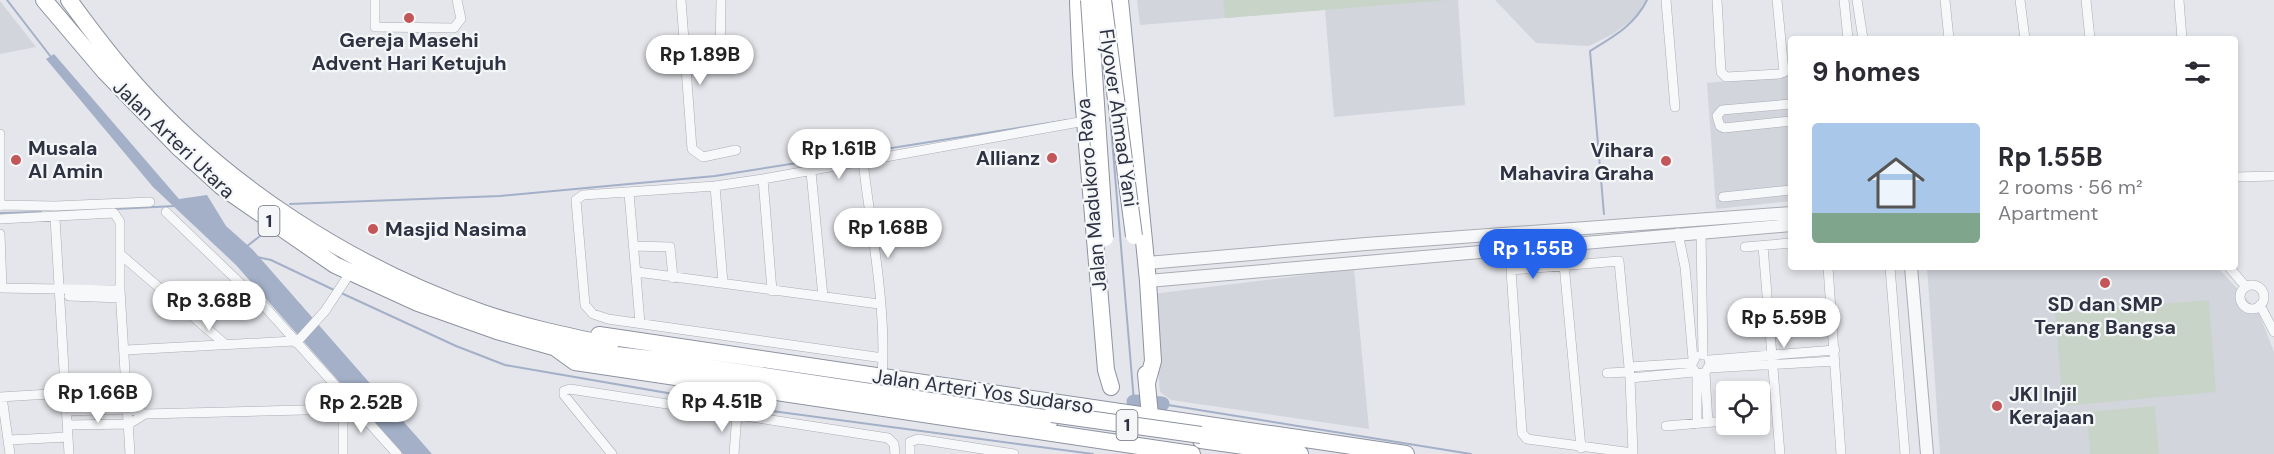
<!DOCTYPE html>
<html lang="en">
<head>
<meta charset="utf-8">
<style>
	body { margin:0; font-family:"DM Sans",sans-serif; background:#f7f7f7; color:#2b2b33; height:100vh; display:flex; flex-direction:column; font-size:22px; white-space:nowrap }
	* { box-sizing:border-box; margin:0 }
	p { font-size:20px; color:#7c7c81 }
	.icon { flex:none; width:33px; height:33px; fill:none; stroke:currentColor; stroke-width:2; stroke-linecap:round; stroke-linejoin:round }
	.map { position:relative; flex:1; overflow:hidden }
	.drawer { position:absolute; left:1788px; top:36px; width:450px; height:234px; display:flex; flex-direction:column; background:#fff; border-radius:6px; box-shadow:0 3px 9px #0003 }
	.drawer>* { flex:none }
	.fabs { position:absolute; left:1716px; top:381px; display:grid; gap:12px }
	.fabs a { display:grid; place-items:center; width:54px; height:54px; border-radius:6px; background:#fff; box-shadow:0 3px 9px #0003; font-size:30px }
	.price { position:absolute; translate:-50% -51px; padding:0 14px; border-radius:21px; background:#fff; color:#222; font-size:20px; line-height:39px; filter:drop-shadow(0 2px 3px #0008) }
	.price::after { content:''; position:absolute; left:50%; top:36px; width:18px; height:14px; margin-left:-9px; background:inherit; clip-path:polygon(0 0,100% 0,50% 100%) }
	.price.on { background:#2563eb; color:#fff }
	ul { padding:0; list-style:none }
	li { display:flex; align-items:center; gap:18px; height:150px; padding:0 24px }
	li span { display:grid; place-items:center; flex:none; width:168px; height:120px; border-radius:6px; color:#555 }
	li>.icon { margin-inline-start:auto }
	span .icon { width:72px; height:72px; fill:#fffc; stroke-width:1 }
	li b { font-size:26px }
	h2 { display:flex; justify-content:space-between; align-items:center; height:72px; padding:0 24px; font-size:26px }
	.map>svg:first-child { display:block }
	.built { fill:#d3d5dd }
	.green { fill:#c8d4c7 }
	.water { fill:#a3b0c7 }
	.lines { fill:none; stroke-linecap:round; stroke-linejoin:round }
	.stream { stroke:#a3b0c7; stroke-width:2 }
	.river { stroke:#a3b0c7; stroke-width:15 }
	.minor-casing { stroke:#aaacb5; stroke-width:10 }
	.tertiary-casing { stroke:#aaacb5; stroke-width:14 }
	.trunk-casing { stroke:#8d92a1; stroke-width:18 }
	.minor { stroke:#f7f8fa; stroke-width:9 }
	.tertiary { stroke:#f7f8fa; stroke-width:12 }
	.trunk { stroke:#fff; stroke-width:16 }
	.trunk-bridge-casing { stroke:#8d92a1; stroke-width:18; stroke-linecap:butt }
	.trunk-bridge { stroke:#fff; stroke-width:16 }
	.poi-dot { fill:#c35659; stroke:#f4f6f8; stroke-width:2 }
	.labels { text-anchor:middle; stroke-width:4.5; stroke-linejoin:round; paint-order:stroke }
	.shield { fill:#f4f6f8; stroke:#696d79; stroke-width:1.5 }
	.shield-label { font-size:18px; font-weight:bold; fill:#2e3242 }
	.poi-label { font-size:20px; font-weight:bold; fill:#2e3242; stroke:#f4f6f8; text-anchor:start }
	.street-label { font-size:20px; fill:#2e3242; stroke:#f4f6f8 }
</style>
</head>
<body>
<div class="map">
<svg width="2274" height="454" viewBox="0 0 2274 454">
	<rect width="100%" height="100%" fill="#e5e6eb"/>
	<!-- built -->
	<path class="built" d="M 1137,0 L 1458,0 L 1465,105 L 1334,117 L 1325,10 L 1140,25 Z
		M 1495,0 L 1646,0 L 1636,17 L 1613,34 L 1589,46 L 1536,43 Z
		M 0,1 L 36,47 L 0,54 Z
		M 1791,75 L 1791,201 L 1716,209 L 1707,83 Z
		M 1927,267 L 2217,267 L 2258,311 L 2274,352 L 2274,454 L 1940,454 Z
		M 1354,269 L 1369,429 L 1171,400 L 1160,392 L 1152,294 Z"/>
	<!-- green -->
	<path class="green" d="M 1223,0 L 1448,0 L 1225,18 Z
		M 2209,300 L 2216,392 L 2063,406 L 2055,313 Z
		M 2155,406 L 2159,454 L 2090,454 L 2087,412 Z"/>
	<!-- water -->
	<path class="water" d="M 54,54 L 179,199 L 207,195 L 226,226 L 253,250 L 432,454 L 403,454 L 236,265 L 153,187 L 46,59 Z"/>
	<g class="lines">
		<!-- stream -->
		<path class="stream" d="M 7,0 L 51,57
			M 1110,115 L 1134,402
			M 290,204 L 500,196 L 715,176 L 1068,120
			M 115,209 L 175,206
			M 0,213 L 41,212
			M 1604,214 L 1590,51 C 1613,37 1635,25 1647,0
			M 246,247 L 260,236
			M 257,257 L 271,260 L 334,290
			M 339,292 L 456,346 L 505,365 L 772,411 L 1093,454
			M 1162,404 L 1471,454"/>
		<!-- river -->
		<path class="river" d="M 1134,402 L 1162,404"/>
		<defs>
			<path id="minor" d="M 375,0 L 375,27 L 454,28 L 461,19 L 457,0
				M 681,0 L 692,149 L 703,157 L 736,150
				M 1666,0 L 1675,107
				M 1717,0 L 1721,72 L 1726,77 L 1779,74 L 1784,72 L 1777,0
				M 1844,0 L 1848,39
				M 1857,0 L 1863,39
				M 1945,0 L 1949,39
				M 2020,0 L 2025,39
				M 2086,0 L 2090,39
				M 2179,0 L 2182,39
				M 720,57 L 721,0
				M 1791,104 L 1722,110 L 1717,116 L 1720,126 L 1724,128 L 1791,121
				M 0,134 L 0,206
				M 863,162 C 871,229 887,310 882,376
				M 811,172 L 823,297
				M 2235,177 L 2274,176
				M 763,179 L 772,291
				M 715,186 L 723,283
				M 629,193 L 640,323
				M 1723,197 L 1791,190
				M 0,205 L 55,206 L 150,202
				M 166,212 L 266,308 L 397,454
				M 55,218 L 69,454
				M 0,219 L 114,213 L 120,222 L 120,290 L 130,454
				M 1701,232 L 1703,355
				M 1678,233 L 1685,267 L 1693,359
				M 0,234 L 2,288
				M 634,246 L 670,247 L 673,278
				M 1763,246 L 1780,454
				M 1745,247 L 1791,243
				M 120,254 L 225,344
				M 1619,261 L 1630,378 L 1633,453 L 1527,439 L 1522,433 L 1511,270 Z
				M 1564,264 L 1581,448
				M 1828,267 L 1841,454
				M 1890,267 L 1905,454
				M 2229,267 L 2246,287
				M 637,272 L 879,304
				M2240 297a12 12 0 1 1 24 0a12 12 0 1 1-24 0Z
				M 0,288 L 120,290
				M 69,296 L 121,298
				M 2260,305 L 2274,332
				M 296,343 L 325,311 L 350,273
				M 126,350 L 294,341
				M 1696,356 L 1691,366 L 1697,374 L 1697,424
				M 883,358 L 608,319 L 593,314 L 585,305 L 576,200 L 583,195 L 715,186 L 763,179 L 1085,121
				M 1709,360 L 1835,350
				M 1629,367 L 1691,363
				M 1709,368 L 1835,361
				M 1607,373 L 1629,372
				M 1705,373 L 1708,423
				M 1697,374 L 1705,373 L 1710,364
				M 1630,378 L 1694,372
				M 0,397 L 66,393
				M 2,397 L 10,454
				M 343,405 L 343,454
				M 67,411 L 129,409 L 145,414 L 342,409
				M 68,425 L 129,424 L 145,414
				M 1666,426 L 1726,421
				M 9,440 L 68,437
				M 612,454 L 564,395 L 564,391 L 570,389 L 888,438 L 894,444 L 895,454
				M 734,454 L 737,414
				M 910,454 L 910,442 L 918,439 L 1014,454"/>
			<path id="tertiary" d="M 1147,263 L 1366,244 L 1791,213
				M 1911,267 L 1927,454
				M 1148,281 L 1791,225"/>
			<path id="trunk" d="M 44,0 L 105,72 L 177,146 L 222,187 L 335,265 L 418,303 L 497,331 L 557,348 L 659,360 L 1051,419
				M 69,0 C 90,29 112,58 136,85 C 228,188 353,268 483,313 C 524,327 567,336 610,345
				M 1120,0 L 1148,281 L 1153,361 L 1147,383
				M 1078,2 L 1081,73 L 1106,370 L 1111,387
				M 599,335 L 1406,454
				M 557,349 L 575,362 L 1192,454
				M 1146,374 L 1151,426
				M 1201,440 L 1300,454"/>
		</defs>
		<!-- minor casing -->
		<use href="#minor" class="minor-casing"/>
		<!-- tertiary casing -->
		<use href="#tertiary" class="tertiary-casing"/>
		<!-- trunk casing -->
		<use href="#trunk" class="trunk-casing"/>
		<!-- minor -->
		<use href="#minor" class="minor"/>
		<!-- tertiary -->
		<use href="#tertiary" class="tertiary"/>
		<!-- trunk -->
		<use href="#trunk" class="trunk"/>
		<defs>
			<path id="trunk-bridge" d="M 1089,0 L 1105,238
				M 1103,0 L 1134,236
				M 1052,414 L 1201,435"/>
		</defs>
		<!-- trunk-bridge casing -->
		<use href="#trunk-bridge" class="trunk-bridge-casing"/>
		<!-- trunk-bridge -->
		<use href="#trunk-bridge" class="trunk-bridge"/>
	</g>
	<!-- markers -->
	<g class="poi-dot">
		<circle cx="409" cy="18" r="6"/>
		<circle cx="1052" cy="158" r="6"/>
		<circle cx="16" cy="160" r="6"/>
		<circle cx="1666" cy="161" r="6"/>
		<circle cx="373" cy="229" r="6"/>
		<circle cx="2105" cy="283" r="6"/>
		<circle cx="1997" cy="406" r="6"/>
	</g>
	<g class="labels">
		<!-- shield labels -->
		<g class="shield">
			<rect x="258.5" y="206" width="21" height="30" rx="4.5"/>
			<rect x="1116.5" y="410" width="21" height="30" rx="4.5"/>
		</g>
		<g class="shield-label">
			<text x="269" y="227">1</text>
			<text x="1127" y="431">1</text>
		</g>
		<!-- poi labels -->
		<g class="poi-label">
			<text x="409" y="47" text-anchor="middle">Gereja Masehi<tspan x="409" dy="23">Advent Hari Ketujuh</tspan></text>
			<text x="28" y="155">Musala<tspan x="28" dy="23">Al Amin</tspan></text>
			<text x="1654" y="157" text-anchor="end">Vihara<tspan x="1654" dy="23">Mahavira Graha</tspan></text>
			<text x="1040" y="165" text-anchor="end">Allianz</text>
			<text x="385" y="236">Masjid Nasima</text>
			<text x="2105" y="311" text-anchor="middle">SD dan SMP<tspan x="2105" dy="23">Terang Bangsa</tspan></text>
			<text x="2009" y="401">JKI Injil<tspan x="2009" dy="23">Kerajaan</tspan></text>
		</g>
		<!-- street labels -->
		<g class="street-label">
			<text transform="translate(1119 118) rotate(82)" y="7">Flyover Ahmad Yani</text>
			<text transform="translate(174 139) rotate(44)" y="7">Jalan Arteri Utara</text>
			<text transform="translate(1091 195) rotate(-95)" y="7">Jalan Madukoro Raya</text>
			<text transform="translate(983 391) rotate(8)" y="7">Jalan Arteri Yos Sudarso</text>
		</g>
	</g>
</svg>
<div class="fabs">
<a><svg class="icon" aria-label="locate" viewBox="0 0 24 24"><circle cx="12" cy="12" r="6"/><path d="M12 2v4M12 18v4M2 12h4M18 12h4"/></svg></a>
</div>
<b class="price" style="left:700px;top:86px">Rp 1.89B</b>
<b class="price" style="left:839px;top:180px">Rp 1.61B</b>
<b class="price" style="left:888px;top:259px">Rp 1.68B</b>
<b class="price on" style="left:1533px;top:280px">Rp 1.55B</b>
<b class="price" style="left:209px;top:332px">Rp 3.68B</b>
<b class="price" style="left:1784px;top:349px">Rp 5.59B</b>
<b class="price" style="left:98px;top:424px">Rp 1.66B</b>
<b class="price" style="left:722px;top:433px">Rp 4.51B</b>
<b class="price" style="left:361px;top:434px">Rp 2.52B</b>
<section class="drawer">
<h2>9 homes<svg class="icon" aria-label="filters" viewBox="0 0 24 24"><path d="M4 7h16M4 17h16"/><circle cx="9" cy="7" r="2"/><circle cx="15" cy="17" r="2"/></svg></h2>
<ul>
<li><span style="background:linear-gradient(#a9c7e8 75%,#7fa58c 0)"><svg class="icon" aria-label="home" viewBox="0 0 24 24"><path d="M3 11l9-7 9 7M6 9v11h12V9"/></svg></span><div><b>Rp 1.55B</b><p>2 rooms · 56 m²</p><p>Apartment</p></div></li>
</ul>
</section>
</div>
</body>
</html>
